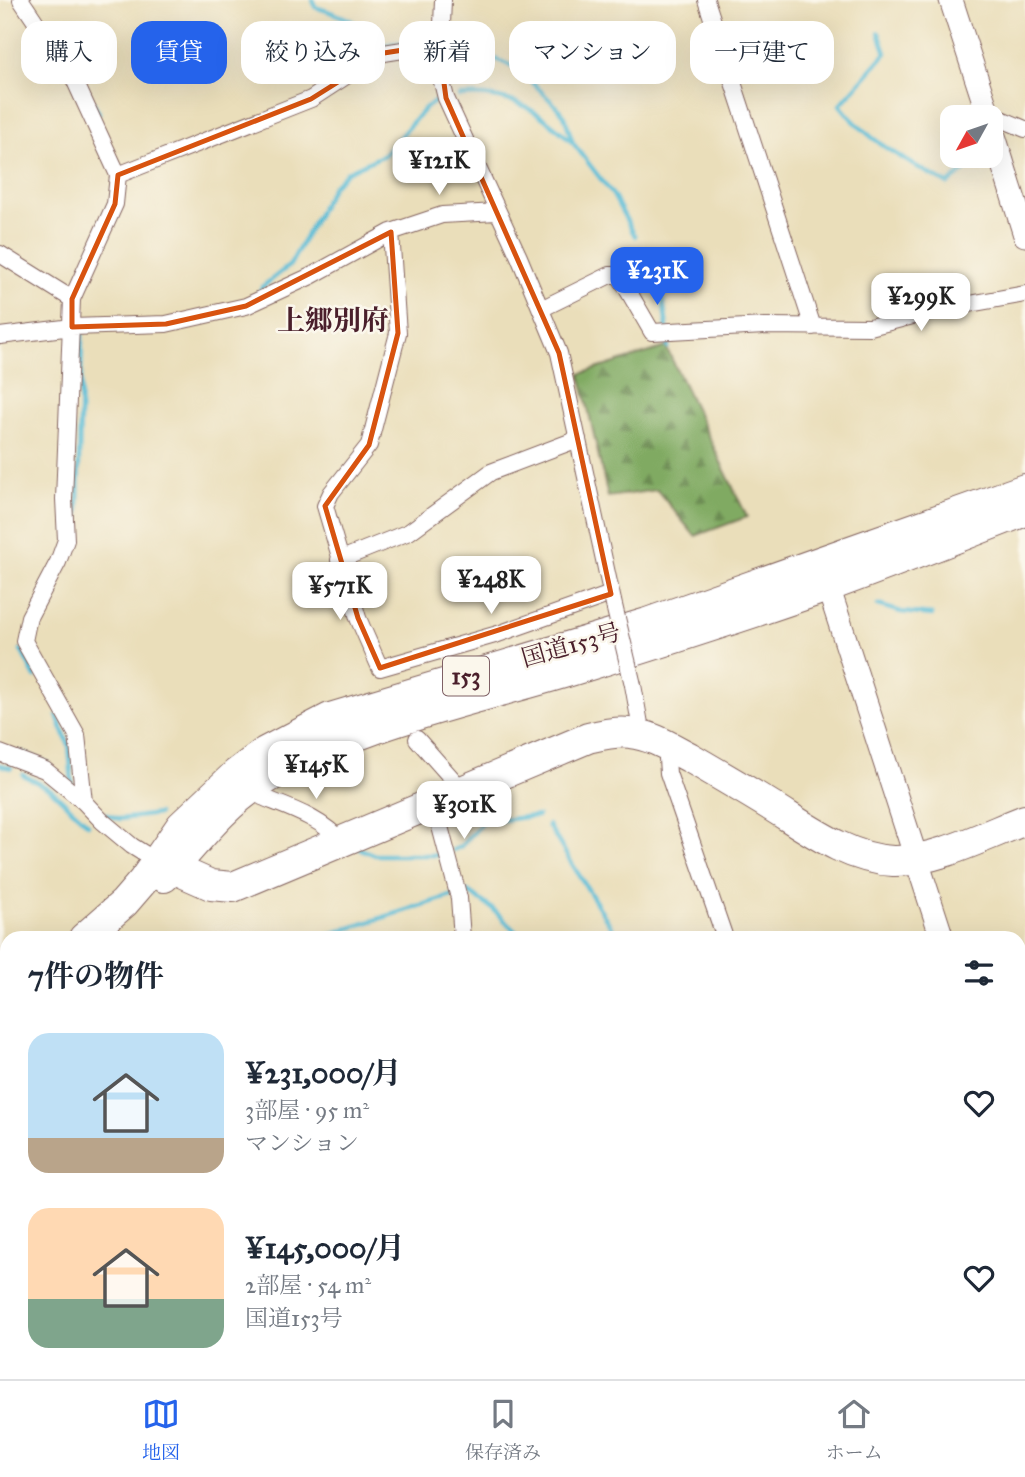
<!DOCTYPE html>
<html lang="ja">
<head>
<meta charset="utf-8">
<style>
	body { margin:0; font-family:"IM FELL Great Primer","Noto Serif JP",serif; background:#f2f2f3; color:#1f2937; height:100vh; display:flex; flex-direction:column; font-size:26px; white-space:nowrap }
	* { box-sizing:border-box; margin:0 }
	p { font-size:23px; color:#747a83 }
	.icon { flex:none; width:38px; height:38px; fill:none; stroke:currentColor; stroke-width:2; stroke-linecap:round; stroke-linejoin:round }
	.map { position:relative; flex:1; overflow:hidden }
	.details { position:absolute; left:0px; top:931px; width:1026px; height:448px; display:flex; flex-direction:column; background:#fff; border-radius:21px 21px 0 0; box-shadow:0 7px 28px #0002 }
	.details>* { flex:none }
	.hud { position:absolute; left:21px; top:21px; width:984px; height:63px; display:flex; gap:14px }
	.needle { width:46px; rotate:230deg }
	.tools { position:absolute; left:940px; top:105px; display:grid; gap:14px }
	.tools a { display:grid; place-items:center; width:63px; height:63px; border-radius:14px; background:#fff; box-shadow:0 7px 28px #0002; font-size:35px }
	.price { position:absolute; translate:-50% -60px; padding:0 16px; border-radius:14px; background:#fff; color:#222; font-size:23px; line-height:46px; filter:drop-shadow(0 2px 4px #0008) }
	.price::after { content:''; position:absolute; left:50%; top:42px; width:21px; height:16px; margin-left:-10px; background:inherit; clip-path:polygon(0 0,100% 0,50% 100%) }
	.price.current { background:#2563eb; color:#fff }
	ul { padding:0; list-style:none }
	li { display:flex; align-items:center; gap:21px; height:175px; padding:0 28px }
	li span { display:grid; place-items:center; flex:none; width:196px; height:140px; border-radius:21px; color:#555 }
	li>.icon { margin-inline-start:auto }
	span .icon { width:84px; height:84px; fill:#fffc; stroke-width:1 }
	li b { font-size:30px }
	h2 { display:flex; justify-content:space-between; align-items:center; height:84px; padding:0 28px; font-size:30px }
	.chip { padding:0 24px; border-radius:21px; background:#fff; box-shadow:0 7px 28px #0002; font-size:24px; line-height:63px }
	.chip.current { background:#2563eb; color:#fff }
	.dock { display:flex; justify-content:space-around; align-items:center; height:98px; border-top:2px solid #e0e1e3; background:#fff; font-size:19px; color:#747a83 }
	.dock a { display:grid; justify-items:center; gap:4px }
	.dock .current { color:#2563eb }
	.map>svg:first-child { display:block }
	.forest { fill:url(#forest-firs); stroke:#656446; stroke-width:2 }
	.lines { fill:none; stroke-linecap:round; stroke-linejoin:round }
	.stream { stroke:#57bbd5; stroke-width:4.5 }
	.street-casing { stroke:#82625d; stroke-width:18 }
	.secondary-casing { stroke:#82625d; stroke-width:25 }
	.highway-casing { stroke:#82625d; stroke-width:32 }
	.street { stroke:#fff; stroke-width:16 }
	.secondary { stroke:#fff; stroke-width:23 }
	.highway { stroke:#fff; stroke-width:30 }
	.street-bridge-casing { stroke:#82625d; stroke-width:18; stroke-linecap:butt }
	.street-bridge { stroke:#fff; stroke-width:16 }
	.marked { fill:none; stroke:#d8530f; stroke-width:5; stroke-linejoin:round }
	.labels { text-anchor:middle; stroke-width:5; stroke-linejoin:round; paint-order:stroke }
	.shield { fill:#fbf7ec; stroke:#7f6065; stroke-width:2 }
	.shield-label { font-size:23px; font-weight:bold; fill:#4a1f2b }
	.street-label { font-size:24px; fill:#4a1f2b; stroke:#fbf7ec }
	.quarter-label { font-size:28px; font-weight:bold; fill:#4a1f2b; stroke:#fbf7ec }
</style>
</head>
<body>
<div class="map">
<svg width="1025" height="1379" viewBox="0 0 1025 1379">
	<defs>
		<pattern id="forest-firs" width="22" height="20" patternUnits="userSpaceOnUse" patternTransform="scale(1.75)"><rect width="22" height="20" fill="#80aa62"/><path d="M5 1l3.5 6h-7zM16 11l3.5 6h-7z" fill="#6b8a51"/></pattern>
	</defs>
	<rect width="100%" height="100%" fill="#fbf7ec"/>
	<filter id="ink" filterUnits="userSpaceOnUse"><feTurbulence type="fractalNoise" baseFrequency=".0143" numOctaves="2"/><feDisplacementMap in="SourceGraphic" scale="14" xChannelSelector="R" yChannelSelector="G"/><feConvolveMatrix kernelMatrix="1 2 1 2 8 2 1 2 1" color-interpolation-filters="sRGB"/></filter>
	<filter id="wash" filterUnits="userSpaceOnUse"><feTurbulence type="fractalNoise" baseFrequency=".00686" numOctaves="4" result="noise"/><feDisplacementMap in="SourceGraphic" scale="28" xChannelSelector="R" yChannelSelector="G"/><feGaussianBlur stdDeviation="1.57" result="paint"/><feColorMatrix in="noise" values="0 0 0 0 0 0 0 0 0 0 0 0 0 0 0 0 0 1.4 0 .05"/><feComposite in="paint" operator="in"/></filter>
	<g filter="url(#wash)">
		<rect width="100%" height="100%" fill="#eadeba"/>
		<!-- forest -->
		<path class="forest" d="M 666,347 L 747,517 L 695,536 L 657,490 L 608,497 L 580,374 Z
			M 352,1372 L 556,1372 L 559,1379 L 346,1379 Z"/>
		<g class="lines">
			<!-- stream -->
			<path class="stream" d="M 313,0 L 315,7 C 344,16 362,23 383,45 L 398,43 L 433,45
				M 879,33 L 886,53 L 840,105 C 868,142 908,162 948,184 L 982,156
				M 448,48 L 472,53 L 481,53 L 519,69 L 556,106 L 564,115 L 573,143 L 613,195 L 635,236
				M 459,96 C 510,92 536,108 572,142
				M 93,102 L 99,113
				M 979,160 L 993,168
				M 643,251 L 660,281 L 667,327
				M 258,294 L 262,287 L 290,265 L 333,186 L 347,172 L 384,155 L 425,108 L 439,99
				M 81,299 L 82,319
				M 667,339 L 668,347
				M 77,544 L 82,333
				M 878,605 L 901,612 L 932,615
				M 21,650 L 35,677
				M 57,716 L 69,746 L 72,783
				M 20,752 L 47,763
				M 0,765 L 11,768
				M 23,775 L 51,790 L 88,824
				M 105,814 L 120,819 L 158,814
				M 548,825 L 618,938
				M 356,847 L 375,855 L 441,855
				M 453,850 L 460,847 L 485,820 C 495,823 524,816 538,816
				M 318,938 L 467,891 L 493,909 L 522,938
				M 0,1095 L 7,1092
				M 791,1372 L 792,1379"/>
		</g>
	</g>
	<g filter="url(#ink)">
		<g class="lines">
			<defs>
				<path id="street" d="M 21,0 L 74,79 L 118,175 L 115,204 L 72,299 L 64,499 L 66,540 L 58,562 L 29,617 L 24,641 L 77,735 L 84,802
					M 443,0 L 440,74 L 446,98 L 519,257 L 559,353 L 613,601
					M 706,0 L 813,327
					M 987,113 L 1025,129
					M 118,175 L 311,99 L 369,61 L 384,53 L 403,50 L 441,61
					M 391,232 L 398,333 L 369,445 L 331,493 L 325,506 L 358,618 L 380,668 L 498,634 L 611,594
					M 0,254 L 72,299
					M 541,309 L 610,275 L 619,275 L 652,332 L 765,326 L 870,327 L 936,310 L 1025,294
					M 0,336 L 72,327 L 166,324 L 246,306 L 311,276 L 391,232 L 442,215 L 497,212
					M 339,560 L 409,532 L 491,472 L 578,439
					M 633,685 L 642,735
					M 417,739 L 463,791
					M 673,749 L 667,759 L 668,773 L 725,938
					M 0,753 L 45,770 L 84,802 L 102,821 L 132,846 L 156,861
					M 262,797 C 289,808 324,819 342,843
					M 434,804 L 459,898 L 462,938
					M 1018,1094 L 1025,1092
					M 0,1190 L 7,1185
					M 888,1372 L 888,1379
					M 902,1372 L 911,1379
					M 107,1379 L 117,1372
					M 400,1379 L 405,1372"/>
				<path id="secondary" d="M 951,0 L 989,117
					M 990,123 L 1025,235
					M 823,571 L 942,938
					M 1018,1167 L 1025,1186"/>
				<path id="highway" d="M 157,861 L 211,885 L 233,887 L 588,738 C 601,735 615,731 630,733 C 651,735 670,747 689,757 C 720,775 751,793 781,812 C 814,833 851,859 893,861 C 934,862 986,835 1025,820
					M 164,877 C 194,846 221,807 258,784 C 356,722 471,702 580,668 C 663,642 746,616 827,587 C 893,563 959,537 1025,511
					M 84,938 L 124,903 L 143,881 L 181,826 L 237,773 L 265,752 L 330,718 L 647,623 L 1025,489
					M 0,986 L 7,983"/>
			</defs>
			<!-- street casing -->
			<use href="#street" class="street-casing"/>
			<!-- secondary casing -->
			<use href="#secondary" class="secondary-casing"/>
			<!-- highway casing -->
			<use href="#highway" class="highway-casing"/>
			<!-- street -->
			<use href="#street" class="street"/>
			<!-- secondary -->
			<use href="#secondary" class="secondary"/>
			<!-- highway -->
			<use href="#highway" class="highway"/>
			<defs>
				<path id="street-bridge" d="M 613,601 L 633,685"/>
			</defs>
			<!-- street-bridge casing -->
			<use href="#street-bridge" class="street-bridge-casing"/>
			<!-- street-bridge -->
			<use href="#street-bridge" class="street-bridge"/>
		</g>
	</g>
	<!-- marked area -->
	<path class="marked" d="M 403,50 L 441,61 L 446,98 L 559,353 L 611,594 L 380,668 L 358,618 L 325,506 L 369,445 L 398,333 L 391,232 L 246,306 L 166,324 L 72,327 L 72,299 L 115,204 L 118,175 L 311,99 L 384,53 Z"/>
	<g class="labels">
		<!-- shield labels -->
		<rect class="shield" x="443" y="656.5" width="46" height="39" rx="5"/>
		<g class="shield-label">
			<text x="466" y="684">153</text>
		</g>
		<!-- street labels -->
		<g class="street-label">
			<text transform="translate(571 645) rotate(-16)" y="8">国道153号</text>
		</g>
		<!-- quarter labels -->
		<g class="quarter-label">
			<text x="333" y="330">上郷別府</text>
		</g>
	</g>
</svg>
<div class="tools">
<a><svg class="needle" viewBox="-14 -14 28 28"><path d="M0-13l5 13h-10z" fill="#e53935"/><path d="M0 13l5-13h-10z" fill="#747a83"/></svg></a>
</div>
<b class="price" style="left:439px;top:197px">¥121K</b>
<b class="price current" style="left:657px;top:307px">¥231K</b>
<b class="price" style="left:921px;top:333px">¥299K</b>
<b class="price" style="left:491px;top:616px">¥248K</b>
<b class="price" style="left:340px;top:622px">¥571K</b>
<b class="price" style="left:316px;top:801px">¥145K</b>
<b class="price" style="left:464px;top:841px">¥301K</b>
<div class="hud">
<a class="chip">購入</a>
<a class="chip current">賃貸</a>
<a class="chip">絞り込み</a>
<a class="chip">新着</a>
<a class="chip">マンション</a>
<a class="chip">一戸建て</a>
</div>
<section class="details">
<h2>7件の物件<svg class="icon" aria-label="filters" viewBox="0 0 24 24"><path d="M4 7h16M4 17h16"/><circle cx="9" cy="7" r="2"/><circle cx="15" cy="17" r="2"/></svg></h2>
<ul>
<li><span style="background:linear-gradient(#bfe0f5 75%,#b9a48a 0)"><svg class="icon" aria-label="home" viewBox="0 0 24 24"><path d="M3 11l9-7 9 7M6 9v11h12V9"/></svg></span><div><b>¥231,000/月</b><p>3部屋 · 95 m²</p><p>マンション</p></div><svg class="icon" aria-label="heart" viewBox="0 0 24 24"><path d="M12 20l-8-8c-3-5 5-10 8-4 3-6 11-1 8 4z"/></svg></li>
<li><span style="background:linear-gradient(#ffd9b3 65%,#7fa58c 0)"><svg class="icon" aria-label="home" viewBox="0 0 24 24"><path d="M3 11l9-7 9 7M6 9v11h12V9"/></svg></span><div><b>¥145,000/月</b><p>2部屋 · 54 m²</p><p>国道153号</p></div><svg class="icon" aria-label="heart" viewBox="0 0 24 24"><path d="M12 20l-8-8c-3-5 5-10 8-4 3-6 11-1 8 4z"/></svg></li>
</ul>
</section>
</div>
<nav class="dock">
<a class="current"><svg class="icon" aria-label="map" viewBox="0 0 24 24"><path d="M3 6l6-2 6 2 6-2v14l-6 2-6-2-6 2zM9 4v14M15 6v14"/></svg>地図</a>
<a><svg class="icon" aria-label="saved" viewBox="0 0 24 24"><path d="M7 4h10v16l-5-4-5 4z"/></svg>保存済み</a>
<a><svg class="icon" aria-label="home" viewBox="0 0 24 24"><path d="M3 11l9-7 9 7M6 9v11h12V9"/></svg>ホーム</a>
</nav>
</body>
</html>
